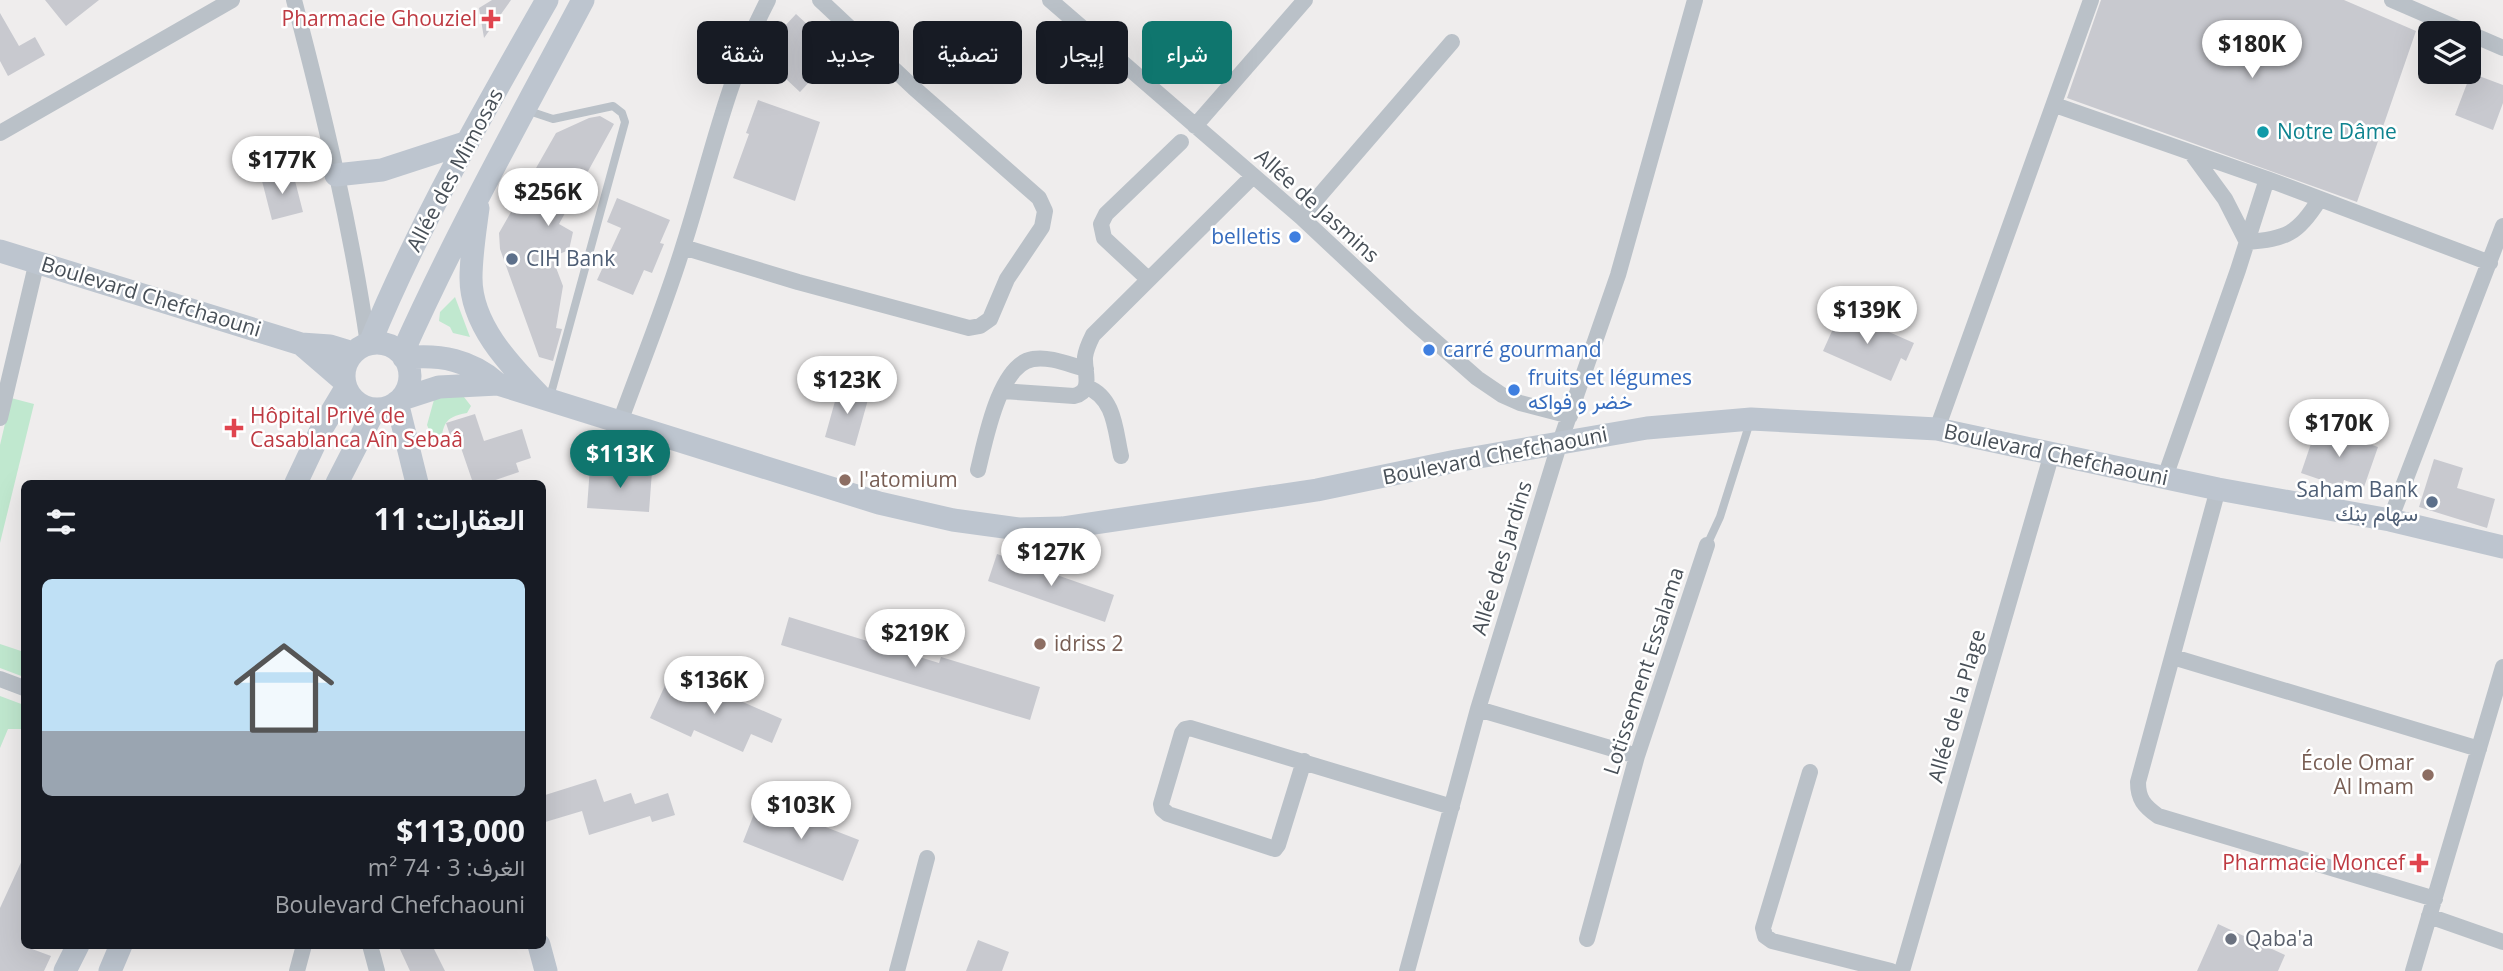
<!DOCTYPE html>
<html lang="ar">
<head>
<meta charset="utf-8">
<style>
	body { margin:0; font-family:"Open Sans",Vazirmatn,sans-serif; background:#20242c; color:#f1f3f6; direction:rtl; height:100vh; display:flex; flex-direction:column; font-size:26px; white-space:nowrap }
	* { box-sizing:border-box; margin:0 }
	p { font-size:23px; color:#9ea1a6 }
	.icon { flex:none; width:38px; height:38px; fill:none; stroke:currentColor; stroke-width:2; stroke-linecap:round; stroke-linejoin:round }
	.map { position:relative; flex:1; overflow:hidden; direction:ltr }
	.sheet { position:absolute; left:21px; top:480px; width:525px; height:469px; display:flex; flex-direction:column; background:#171b24; border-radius:10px; box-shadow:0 7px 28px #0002; direction:rtl }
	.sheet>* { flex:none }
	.guide { position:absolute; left:567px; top:21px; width:665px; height:63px; direction:rtl; display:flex; gap:14px }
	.fabs { position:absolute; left:2418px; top:21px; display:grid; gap:14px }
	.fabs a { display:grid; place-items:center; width:63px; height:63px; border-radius:10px; background:#171b24; box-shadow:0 7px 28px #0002; font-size:35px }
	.price { position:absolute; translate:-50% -60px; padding:0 16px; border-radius:24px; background:#fff; color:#222; font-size:23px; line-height:46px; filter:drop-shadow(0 2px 4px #0008) }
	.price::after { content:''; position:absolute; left:50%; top:42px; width:21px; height:16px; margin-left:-10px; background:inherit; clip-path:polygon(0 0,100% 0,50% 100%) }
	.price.selected { background:#0f766e; color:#fff }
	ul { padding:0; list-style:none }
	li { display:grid; align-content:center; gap:14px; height:371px; padding:0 21px }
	li span { display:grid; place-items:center; height:217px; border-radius:10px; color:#555 }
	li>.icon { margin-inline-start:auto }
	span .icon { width:126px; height:126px; fill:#fffc; stroke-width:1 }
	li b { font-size:30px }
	h2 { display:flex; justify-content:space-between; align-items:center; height:84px; padding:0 21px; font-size:30px }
	.pill { padding:0 24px; border-radius:10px; background:#171b24; box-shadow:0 7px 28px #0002; font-size:24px; line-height:63px }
	.pill.selected { background:#0f766e; color:#fff }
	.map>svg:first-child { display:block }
	.green { fill:#c0e8cf }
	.building { fill:#c8c9cf }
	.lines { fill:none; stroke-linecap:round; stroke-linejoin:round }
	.lane { stroke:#bac1c8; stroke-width:8 }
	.street { stroke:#bac1c8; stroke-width:16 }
	.secondary { stroke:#bdc5cf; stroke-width:23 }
	.health-dot { fill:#e0444e; stroke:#fff; stroke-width:2.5 }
	.culture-dot { fill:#0f9aa8; stroke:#fff; stroke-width:2.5 }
	.shop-dot { fill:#3f7fe0; stroke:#fff; stroke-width:2.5 }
	.service-dot { fill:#5c6f8a; stroke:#fff; stroke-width:2.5 }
	.education-dot { fill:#8d6e63; stroke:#fff; stroke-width:2.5 }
	.worship-dot { fill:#6b7280; stroke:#fff; stroke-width:2.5 }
	.labels { text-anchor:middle; stroke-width:5; stroke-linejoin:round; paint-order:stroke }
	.health-label { font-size:21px; fill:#be3a42; stroke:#fff; text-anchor:end }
	.culture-label { font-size:21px; fill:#0d838f; stroke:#fff; text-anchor:start }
	.street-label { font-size:21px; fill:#485058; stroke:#fff }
	.shop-label { font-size:21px; fill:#366cbe; stroke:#fff; text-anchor:start }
	.service-label { font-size:21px; fill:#4e5e75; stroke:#fff; text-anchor:start }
	.education-label { font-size:21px; fill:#785e54; stroke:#fff; text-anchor:start }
	.worship-label { font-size:21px; fill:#5b616d; stroke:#fff; text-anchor:start }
</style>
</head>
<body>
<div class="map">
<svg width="2503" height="971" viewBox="0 0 2503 971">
	<rect width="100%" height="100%" fill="#efeded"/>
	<!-- green -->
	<path class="green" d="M 455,297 L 470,337 L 453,333 L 450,327 L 439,321 L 440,312 Z
		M 435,396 L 464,397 L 471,406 L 467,413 C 443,417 444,425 440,445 L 434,442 L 427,425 Z
		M 11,398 L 34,404 L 0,543 L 0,445 Z
		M 0,644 L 24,652 L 24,677 L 0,668 Z
		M 0,696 L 24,705 L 24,729 L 8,729 L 0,748 Z"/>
	<!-- building -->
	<path class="building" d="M 45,0 L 99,0 L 66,26 Z
		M 492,0 L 511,0 L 484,38 L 479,8 Z
		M 2101,0 L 2344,0 L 2416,31 L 2357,202 L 2067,98 Z
		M 0,13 L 19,46 L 35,37 L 45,55 L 8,76 L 0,61 Z
		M 796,14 L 837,52 L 800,92 L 759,54 Z
		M 2471,73 L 2503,85 L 2503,103 L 2493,130 L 2455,115 Z
		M 758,100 L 820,122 L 795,201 L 733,178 L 749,134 L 746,133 Z
		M 600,116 L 614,124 L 559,224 L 573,232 L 569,250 L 552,257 L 563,286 L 556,328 L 562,329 L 553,361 L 539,357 L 500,249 L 499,233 L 556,133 L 589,118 Z
		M 293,173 L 303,212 L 272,220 L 262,181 Z
		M 617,198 L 670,220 L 660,243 L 664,244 L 652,273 L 644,270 L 633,295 L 597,280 L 621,228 L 607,222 Z
		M 1841,311 L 1914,343 L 1906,361 L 1901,358 L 1891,381 L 1823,351 Z
		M 839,387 L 869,396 L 855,446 L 825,437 Z
		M 475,414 L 484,441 L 522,429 L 531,458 L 516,463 L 519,472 L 487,483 L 473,483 L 459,442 L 453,444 L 446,423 Z
		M 2317,426 L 2378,447 L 2364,487 L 2344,480 L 2342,487 L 2301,473 Z
		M 2434,459 L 2463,468 L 2457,488 L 2495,499 L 2487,528 L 2419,507 Z
		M 590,467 L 652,471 L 649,512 L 587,508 Z
		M 997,554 L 1114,595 L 1105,622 L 988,581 Z
		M 789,617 L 939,663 L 941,657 L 1040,687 L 1030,720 L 781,645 Z
		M 668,679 L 710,698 L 713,689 L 782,719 L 772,743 L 751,734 L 743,752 L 694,730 L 691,737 L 650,718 Z
		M 596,779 L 604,802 L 631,793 L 635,804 L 668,793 L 675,815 L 652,822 L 650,816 L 589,835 L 582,811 L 542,823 L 542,796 Z
		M 759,801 L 859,840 L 843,881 L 743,842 Z
		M 24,856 L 24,946 L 51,956 L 44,971 L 0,971 L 0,908 Z
		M 2218,924 L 2285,955 L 2278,971 L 2197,971 Z
		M 978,940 L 1009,952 L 1002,971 L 966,971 Z
		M 398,945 L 432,945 L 445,971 L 410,971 Z"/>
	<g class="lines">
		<!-- lane -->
		<path class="lane" d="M 526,110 L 553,119 L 613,106 L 622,113 L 625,122 L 550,397
			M 1707,545 L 1720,517 L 1750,422"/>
		<!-- street -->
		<path class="street" d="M 294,0 C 324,114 351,227 368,344
			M 1050,0 L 1301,217 L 1410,319 L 1477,378 L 1502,395 L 1520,403 L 1570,416
			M 2392,0 L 2503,48
			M 2055,105 L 2267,179 L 2490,263
			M 1195,126 L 1305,0
			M 0,133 L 232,0
			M 2192,154 L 2225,199 L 2247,242 C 2286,239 2298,234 2319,200
			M 1301,217 L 1452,42
			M 683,247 L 798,282 L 969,328 L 980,326 L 990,319 L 1007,279 L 1042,227 L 1045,211 L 1039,198 L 914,88 L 820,0
			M 1148,279 L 1104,238 L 1101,224 L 1106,214 L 1181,142
			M 1087,387 C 1115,398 1115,430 1121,456
			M 1003,391 L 1074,396 C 1094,391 1084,373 1085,357 C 1086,349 1089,343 1093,335 L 1253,176
			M 0,418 L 37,261
			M 620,422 C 641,364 665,306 683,247 C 711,160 725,83 768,0
			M 1937,429 L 2091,0
			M 978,470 C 985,442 999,364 1033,359 C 1050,356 1070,365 1086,369
			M 2165,477 L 2238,270 L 2267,179
			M 2218,489 L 2138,782 C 2138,799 2144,806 2158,816 L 2435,899
			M 2390,520 L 2503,226
			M 2173,657 L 2479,749
			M 0,679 L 24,688
			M 1478,709 L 1637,756
			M 1304,761 L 1278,845 L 1275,849 L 1168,814 L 1162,809 L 1161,804 L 1182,733 L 1185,729 L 1190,728 L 1452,807
			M 1810,772 L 1763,928 L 1765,936 L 1772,941 L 1891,971
			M 2429,916 L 2503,942
			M 1587,939 L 1637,756 L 1707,545
			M 370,945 L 377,971
			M 297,971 L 304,945
			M 897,971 L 927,858
			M 1407,971 L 1478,709 L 1560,442 L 1618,275 L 1695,0
			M 1902,971 L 2052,453
			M 2413,971 L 2503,667"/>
		<!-- secondary -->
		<path class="secondary" d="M 336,175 L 382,170 L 468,142
			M 478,208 C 475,231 471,255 471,278 C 471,324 508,363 538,394
			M 0,251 L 301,344 L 330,346 L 353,353
			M 370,343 C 419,224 483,112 547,0
			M344 376a33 33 0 1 1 66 0a33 33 0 1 1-66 0Z
			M 301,344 L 344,381
			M 402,354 C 456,233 521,117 583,0
			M 404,358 C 440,354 471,360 498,384
			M 402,399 L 439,387 L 498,384 L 879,503 L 953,520 L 1019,529 L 1062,528 L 1317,490 L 1456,461 L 1647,428 L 1751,419 L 1937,429 L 2218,489 L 2390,520 L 2503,547
			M 397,402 L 417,483
			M 296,483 L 322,428 L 346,388
			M 337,483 L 375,409
			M 539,945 L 546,971
			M 65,971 L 78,945
			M 110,971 L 121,945"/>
	</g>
	<!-- markers -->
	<g class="health-dot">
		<path d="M487.5 8.5h7v7h7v7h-7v7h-7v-7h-7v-7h7z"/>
		<path d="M230.5 417.5h7v7h7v7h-7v7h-7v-7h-7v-7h7z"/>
		<path d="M2415.5 852.5h7v7h7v7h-7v7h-7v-7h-7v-7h7z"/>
	</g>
	<circle class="culture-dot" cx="2263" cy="132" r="7"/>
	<g class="shop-dot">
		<circle cx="1295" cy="237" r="7"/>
		<circle cx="1429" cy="350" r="7"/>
		<circle cx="1514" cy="390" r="7"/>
	</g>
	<g class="service-dot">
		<circle cx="512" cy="259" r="7"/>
		<circle cx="2432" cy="502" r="7"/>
	</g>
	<g class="education-dot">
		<circle cx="845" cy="480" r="7"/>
		<circle cx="1040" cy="644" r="7"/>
		<circle cx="2428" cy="775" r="7"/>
	</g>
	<circle class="worship-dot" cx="2231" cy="939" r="7"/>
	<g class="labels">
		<!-- health labels -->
		<g class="health-label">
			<text x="477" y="26">Pharmacie Ghouziel</text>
			<text x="250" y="423" text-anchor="start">Hôpital Privé de<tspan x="250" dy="24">Casablanca Aîn Sebaâ</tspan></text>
			<text x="2405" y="870">Pharmacie Moncef</text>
		</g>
		<!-- culture labels -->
		<g class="culture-label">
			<text x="2277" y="139">Notre Dâme</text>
		</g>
		<!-- street labels -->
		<g class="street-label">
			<text transform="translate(455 170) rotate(-62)" y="7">Allée des Mimosas</text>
			<text transform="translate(1317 206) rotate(42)" y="7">Allée de Jasmins</text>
			<text transform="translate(151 297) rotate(17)" y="7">Boulevard Chefchaouni</text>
			<text transform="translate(2056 455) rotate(12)" y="7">Boulevard Chefchaouni</text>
			<text transform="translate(1495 456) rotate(-11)" y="7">Boulevard Chefchaouni</text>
			<text transform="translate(1502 558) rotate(-73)" y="7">Allée des Jardins</text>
			<text transform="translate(1644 671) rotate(-72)" y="7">Lotissement Essalama</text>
			<text transform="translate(1957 706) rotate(-74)" y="7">Allée de la Plage</text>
		</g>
		<!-- shop labels -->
		<g class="shop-label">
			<text x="1281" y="244" text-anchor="end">belletis</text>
			<text x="1443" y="357">carré gourmand</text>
			<text x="1528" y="385">fruits et légumes<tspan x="1528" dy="24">خضر و فواكه</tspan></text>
		</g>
		<!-- service labels -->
		<g class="service-label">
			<text x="526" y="266">CIH Bank</text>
			<text x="2418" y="497" text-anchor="end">Saham Bank<tspan x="2418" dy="24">سهام بنك</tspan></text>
		</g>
		<!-- education labels -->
		<g class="education-label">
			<text x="859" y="487">l'atomium</text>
			<text x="1054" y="651">idriss 2</text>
			<text x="2414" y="770" text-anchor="end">École Omar<tspan x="2414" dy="24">Al Imam</tspan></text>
		</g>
		<!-- worship labels -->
		<g class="worship-label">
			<text x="2245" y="946">Qaba'a</text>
		</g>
	</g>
</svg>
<div class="fabs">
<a><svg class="icon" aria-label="layers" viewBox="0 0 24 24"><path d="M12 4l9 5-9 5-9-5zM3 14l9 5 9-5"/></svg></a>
</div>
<b class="price" style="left:2252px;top:80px">$180K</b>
<b class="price" style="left:282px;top:196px">$177K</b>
<b class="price" style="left:548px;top:228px">$256K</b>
<b class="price" style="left:1867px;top:346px">$139K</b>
<b class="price" style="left:847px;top:416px">$123K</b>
<b class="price" style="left:2339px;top:459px">$170K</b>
<b class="price selected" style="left:620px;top:490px">$113K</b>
<b class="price" style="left:1051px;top:588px">$127K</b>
<b class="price" style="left:915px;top:669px">$219K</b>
<b class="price" style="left:714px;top:716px">$136K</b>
<b class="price" style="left:801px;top:841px">$103K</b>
<div class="guide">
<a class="pill selected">شراء</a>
<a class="pill">إيجار</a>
<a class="pill">تصفية</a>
<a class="pill">جديد</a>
<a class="pill">شقة</a>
</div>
<section class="sheet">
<h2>العقارات: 11<svg class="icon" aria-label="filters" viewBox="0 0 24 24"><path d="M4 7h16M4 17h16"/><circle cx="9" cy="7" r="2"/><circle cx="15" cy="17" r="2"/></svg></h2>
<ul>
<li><span style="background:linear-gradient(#bfe0f5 70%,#9aa5b1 0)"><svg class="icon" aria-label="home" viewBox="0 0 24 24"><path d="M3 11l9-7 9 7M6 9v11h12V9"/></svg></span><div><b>$113,000</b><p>الغرف: 3 · 74 m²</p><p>Boulevard Chefchaouni</p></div></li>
</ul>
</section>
</div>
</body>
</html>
